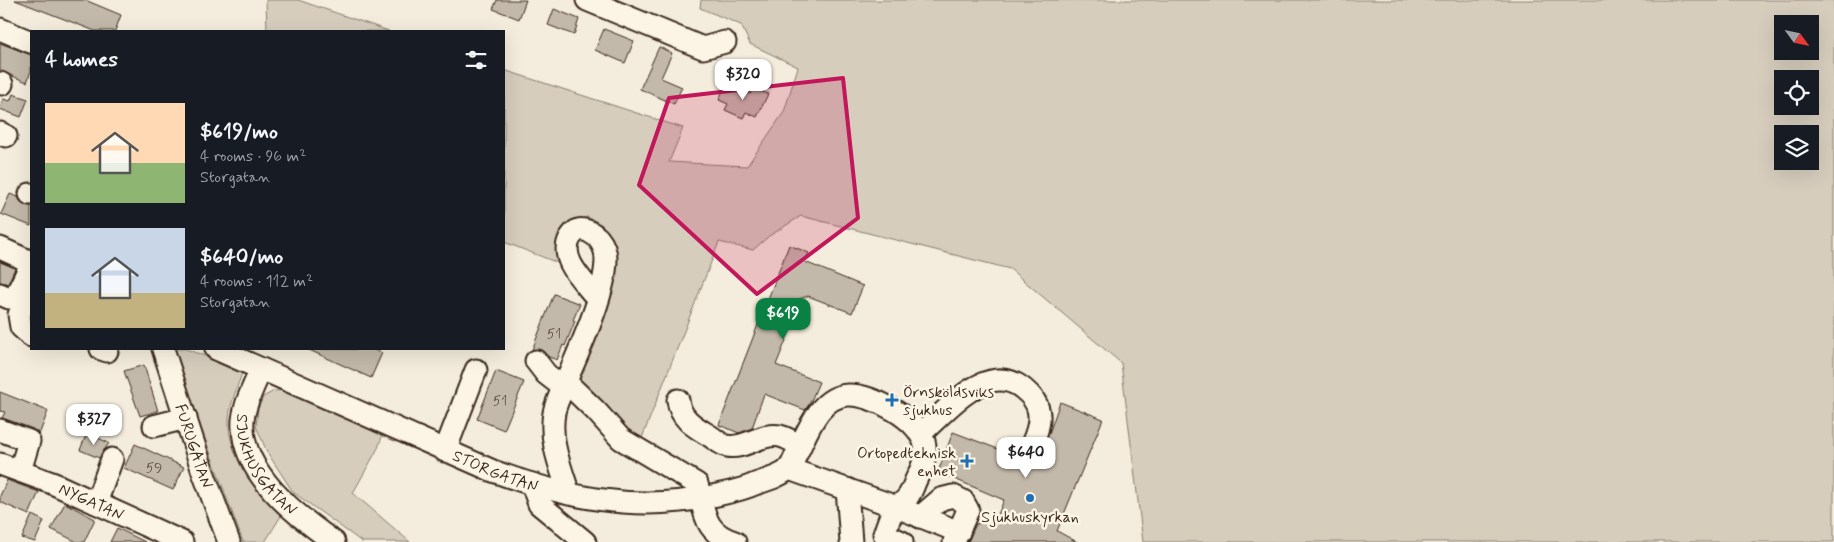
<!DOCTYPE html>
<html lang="en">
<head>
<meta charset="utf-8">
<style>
	body { margin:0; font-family:Mynerve,sans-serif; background:#242831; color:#f1f3f6; height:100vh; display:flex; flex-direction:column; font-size:19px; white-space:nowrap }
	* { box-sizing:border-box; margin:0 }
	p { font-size:16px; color:#9ea1a6 }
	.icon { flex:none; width:28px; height:28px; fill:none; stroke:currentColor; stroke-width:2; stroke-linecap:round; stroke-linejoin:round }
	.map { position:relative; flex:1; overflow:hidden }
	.sheet { position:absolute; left:30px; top:30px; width:475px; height:320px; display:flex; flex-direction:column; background:#171b24; border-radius:0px; box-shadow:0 5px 20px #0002 }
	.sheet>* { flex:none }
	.needle { width:32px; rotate:123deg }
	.fabs { position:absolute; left:1774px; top:15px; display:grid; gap:10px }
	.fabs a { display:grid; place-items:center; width:45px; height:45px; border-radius:0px; background:#171b24; box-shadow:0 5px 20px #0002; font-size:25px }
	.price { position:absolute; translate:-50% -42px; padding:0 11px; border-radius:10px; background:#fff; color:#222; font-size:16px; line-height:32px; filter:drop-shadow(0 1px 2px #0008) }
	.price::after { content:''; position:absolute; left:50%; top:30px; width:15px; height:11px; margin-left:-8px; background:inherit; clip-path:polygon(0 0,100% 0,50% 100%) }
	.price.on { background:#0b8043; color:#fff }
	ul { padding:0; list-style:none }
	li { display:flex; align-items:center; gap:15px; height:125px; padding:0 15px }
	li span { display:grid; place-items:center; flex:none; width:140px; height:100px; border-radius:0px; color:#555 }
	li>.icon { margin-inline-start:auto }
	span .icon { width:60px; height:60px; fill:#fffc; stroke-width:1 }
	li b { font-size:21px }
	h2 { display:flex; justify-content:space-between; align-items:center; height:60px; padding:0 15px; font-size:21px }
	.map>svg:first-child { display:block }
	.green { fill:#d6cdbd; stroke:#887c6e; fill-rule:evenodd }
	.building { fill:#c3b9aa; stroke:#3b2a1e }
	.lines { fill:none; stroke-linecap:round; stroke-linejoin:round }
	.minor-casing { stroke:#3b2a1e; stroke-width:25 }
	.minor { stroke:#fcf5e5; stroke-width:21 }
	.marked { fill:#c2185b; fill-opacity:0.2; stroke:#c2185b; stroke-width:4; stroke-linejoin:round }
	.poi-dot { fill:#1f6fb2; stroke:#fcf5e5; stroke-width:2 }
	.labels { text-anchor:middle; stroke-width:5; stroke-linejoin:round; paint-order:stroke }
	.number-label { font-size:14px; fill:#5d4e41 }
	.poi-label { font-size:16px; fill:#3b2a1e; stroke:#fcf5e5; text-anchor:start }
	.street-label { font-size:16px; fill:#3b2a1e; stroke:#fcf5e5 }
</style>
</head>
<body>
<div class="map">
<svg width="1834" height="542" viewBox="0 0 1834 542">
	<rect width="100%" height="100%" fill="#f4eddd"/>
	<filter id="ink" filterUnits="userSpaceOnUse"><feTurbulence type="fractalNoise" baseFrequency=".02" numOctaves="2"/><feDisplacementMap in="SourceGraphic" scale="10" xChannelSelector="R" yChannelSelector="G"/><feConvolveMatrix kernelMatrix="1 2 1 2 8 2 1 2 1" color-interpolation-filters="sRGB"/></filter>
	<g filter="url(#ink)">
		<!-- green -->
		<path class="green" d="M 266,0 L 298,0 L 389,31 L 267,31 Z
			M 701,0 L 1834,0 L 1834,542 L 1143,542 L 1121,363 L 1010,269 L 801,216 L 769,236 L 753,250 L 719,242 L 642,438 L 623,426 L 579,381 L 598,324 L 611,242 L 602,225 L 587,217 L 573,223 L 560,238 L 558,263 L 504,242 L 504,70 L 683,128 L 669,162 L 747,166 L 784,112 L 798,67 L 750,44 L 741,25 L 700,8 ZM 1782,24 L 1810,24 L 1810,51 L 1782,51 ZM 1782,79 L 1810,79 L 1810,106 L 1782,106 ZM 1782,134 L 1810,134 L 1810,161 L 1782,161 Z
			M 172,349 L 186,349 L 243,370 C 239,383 229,406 229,419 C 226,455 259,491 281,516 L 265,542 L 243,542 Z
			M 285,390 L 383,434 L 378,448 L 353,493 L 410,542 L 362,542 L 293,492 L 267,452 L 256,426 L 258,409 L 263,397 L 274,391 Z"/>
		<!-- building -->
		<path class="building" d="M 15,0 L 85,0 L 121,15 L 115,31 L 95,31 Z
			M 497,0 L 526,0 L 519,19 L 493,9 Z
			M 554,9 L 579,19 L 574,35 L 548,25 Z
			M 604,29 L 634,41 L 625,63 L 595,50 Z
			M 0,43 L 31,55 L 31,71 L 27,82 L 0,71 Z
			M 659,47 L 672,53 L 661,78 L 682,87 L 674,104 L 640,89 Z
			M 726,83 L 750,94 L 753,88 L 768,94 L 757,117 L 746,112 L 743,118 L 725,110 L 728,104 L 719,100 Z
			M 13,94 L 28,99 L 21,117 L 0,109 L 3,99 L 10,101 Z
			M 10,194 L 18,197 L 23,205 L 31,206 L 31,226 L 1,214 Z
			M 789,245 L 809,253 L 805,262 L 863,286 L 852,313 L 808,296 L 791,302 L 784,319 L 793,323 L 776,365 L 819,382 L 810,403 L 805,410 L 764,394 L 752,428 L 739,433 L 719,425 Z
			M 0,262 L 15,268 L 8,284 L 0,282 Z
			M 554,294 L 580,304 L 573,320 L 575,321 L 565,346 L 563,345 L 557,360 L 549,357 L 541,350 L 532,350 Z
			M 307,349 L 372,349 L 382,353 L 371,378 Z
			M 144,365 L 158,411 L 140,416 L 124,371 Z
			M 496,371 L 524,382 L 504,430 L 477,419 Z
			M 0,392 L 48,411 L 39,435 L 33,429 L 2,418 L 5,412 L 0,411 Z
			M 1060,402 L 1103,419 L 1057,531 L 1077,542 L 968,542 L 976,524 L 989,521 L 994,524 L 1004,500 L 938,472 L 953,432 L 1035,463 L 1046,442 Z
			M 87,433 L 109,443 L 99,458 L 80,450 Z
			M 135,444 L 184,467 L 173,490 L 124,468 Z
			M 7,480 L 39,492 L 29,515 L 0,502 L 0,496 Z
			M 65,503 L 95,519 L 84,542 L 77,542 L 51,529 Z
			M 32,515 L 44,521 L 35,542 L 22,538 Z
			M 117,528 L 145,542 L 110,542 Z"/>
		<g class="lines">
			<defs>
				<g id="minor">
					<path d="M 587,0 L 703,48 L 725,42"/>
					<path d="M 0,29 L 31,42"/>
					<path d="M 0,83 L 2,84"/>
					<path d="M 0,133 L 6,136"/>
					<path d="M 30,194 L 31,194"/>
					<path d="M 0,248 L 31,262"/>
					<path d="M 31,285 L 19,315 L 21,327 L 31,336"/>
					<path d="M 0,294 L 9,298 L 15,297 L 31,264"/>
					<path d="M 101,349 L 107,351"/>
					<path id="s1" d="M 163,349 L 203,472 L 229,542"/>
					<path id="s2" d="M 216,349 L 493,471 C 564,497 632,512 708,497 C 724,493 740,491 755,484 C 764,481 784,475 789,468 C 792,465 794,459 796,455 C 807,433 819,396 848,395 C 872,394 922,420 925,446 C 927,459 920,471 915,482 C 911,493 906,504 894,506 L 789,469"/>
					<path d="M 536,361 L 546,374 L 564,388"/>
					<path id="s3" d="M 261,369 C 254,386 245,402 243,420 C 239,472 297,516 334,542"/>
					<path d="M 566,382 L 596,411 L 621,439 L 697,484 C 705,511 703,533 735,542"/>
					<path d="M 678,400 C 680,419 695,427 710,436 C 715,439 721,445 727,446 C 745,450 761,432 780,436 C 787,438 794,442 800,446"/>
					<path d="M 154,426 L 186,418"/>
					<path d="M 0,430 L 29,441 L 20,471"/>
					<path d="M 920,434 C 948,410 991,354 1029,394 C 1044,409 1040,426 1032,444"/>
					<path d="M 445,451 L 476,370"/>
					<path id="s4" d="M 0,464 L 52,483 L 182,542"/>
					<path d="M 532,484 L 539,504 L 585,542"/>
					<path d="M 847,489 L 851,542"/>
					<path d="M 569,494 C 561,468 549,441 554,413 C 555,405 560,396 563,388 C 577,355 606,294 606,259 C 606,251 603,244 598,238 C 593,233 585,228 578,230 C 574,232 572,235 570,238 C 558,260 586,283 598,300"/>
					<path d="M 96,503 L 112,459"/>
					<path d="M 920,517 L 941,499 L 953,496 L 963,501 L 968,510 L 954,542"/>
					<path d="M 902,542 L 884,534 L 894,506 L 959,532"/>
				</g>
			</defs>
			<!-- minor casing -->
			<use href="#minor" class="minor-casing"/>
			<!-- minor -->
			<use href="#minor" class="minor"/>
		</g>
	</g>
	<!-- marked area -->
	<path class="marked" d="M 843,78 L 858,218 L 757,294 L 639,185 L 669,98 Z"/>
	<!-- markers -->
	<g class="poi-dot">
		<path d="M889.5 392.5h5v5h5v5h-5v5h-5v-5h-5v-5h5z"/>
		<path d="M964.5 453.5h5v5h5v5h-5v5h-5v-5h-5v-5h5z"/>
		<circle cx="1030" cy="498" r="5"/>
	</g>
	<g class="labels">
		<!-- number labels -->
		<g class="number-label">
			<text x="554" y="338">51</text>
			<text x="500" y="405">51</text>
			<text x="154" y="472">59</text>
		</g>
		<!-- poi labels -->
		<g class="poi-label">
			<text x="903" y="397">Örnsköldsviks<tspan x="903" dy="18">sjukhus</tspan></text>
			<text x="956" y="458" text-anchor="end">Ortopedteknisk<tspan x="956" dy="18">enhet</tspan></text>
			<text x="1030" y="522" text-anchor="middle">Sjukhuskyrkan</text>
		</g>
		<!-- street labels -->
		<g class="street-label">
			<text dy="6" stroke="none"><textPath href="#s1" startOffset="102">FURUGATAN</textPath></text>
			<text dy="6" stroke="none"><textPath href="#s3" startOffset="106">SJUKHUSGATAN</textPath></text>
			<text dy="6" stroke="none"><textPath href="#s2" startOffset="305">STORGATAN</textPath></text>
			<text dy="6" stroke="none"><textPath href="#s4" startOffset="99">NYGATAN</textPath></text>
		</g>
	</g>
</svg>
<div class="fabs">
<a><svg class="needle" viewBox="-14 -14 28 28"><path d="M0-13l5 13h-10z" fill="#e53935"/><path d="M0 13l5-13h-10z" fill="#9ea1a6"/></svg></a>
<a><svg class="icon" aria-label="locate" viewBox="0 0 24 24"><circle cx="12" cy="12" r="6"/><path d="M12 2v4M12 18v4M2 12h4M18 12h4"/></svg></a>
<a><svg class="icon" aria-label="layers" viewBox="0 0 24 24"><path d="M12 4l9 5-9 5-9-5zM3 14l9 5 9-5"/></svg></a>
</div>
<b class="price" style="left:743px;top:101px">$320</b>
<b class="price on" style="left:783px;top:340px">$619</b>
<b class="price" style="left:94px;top:446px">$327</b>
<b class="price" style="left:1026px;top:479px">$640</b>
<section class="sheet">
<h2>4 homes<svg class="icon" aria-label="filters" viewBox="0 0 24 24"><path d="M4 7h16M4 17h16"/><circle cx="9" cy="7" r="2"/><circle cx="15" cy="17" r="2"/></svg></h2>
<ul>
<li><span style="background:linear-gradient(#ffd9b3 60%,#8fb573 0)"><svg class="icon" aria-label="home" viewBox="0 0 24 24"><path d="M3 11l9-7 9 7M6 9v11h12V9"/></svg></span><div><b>$619/mo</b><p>4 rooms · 96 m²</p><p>Storgatan</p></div></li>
<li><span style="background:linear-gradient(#c9d6e8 65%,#c2b280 0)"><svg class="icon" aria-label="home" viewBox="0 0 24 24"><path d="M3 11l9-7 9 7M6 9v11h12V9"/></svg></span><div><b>$640/mo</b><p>4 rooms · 112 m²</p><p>Storgatan</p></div></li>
</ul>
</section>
</div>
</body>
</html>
